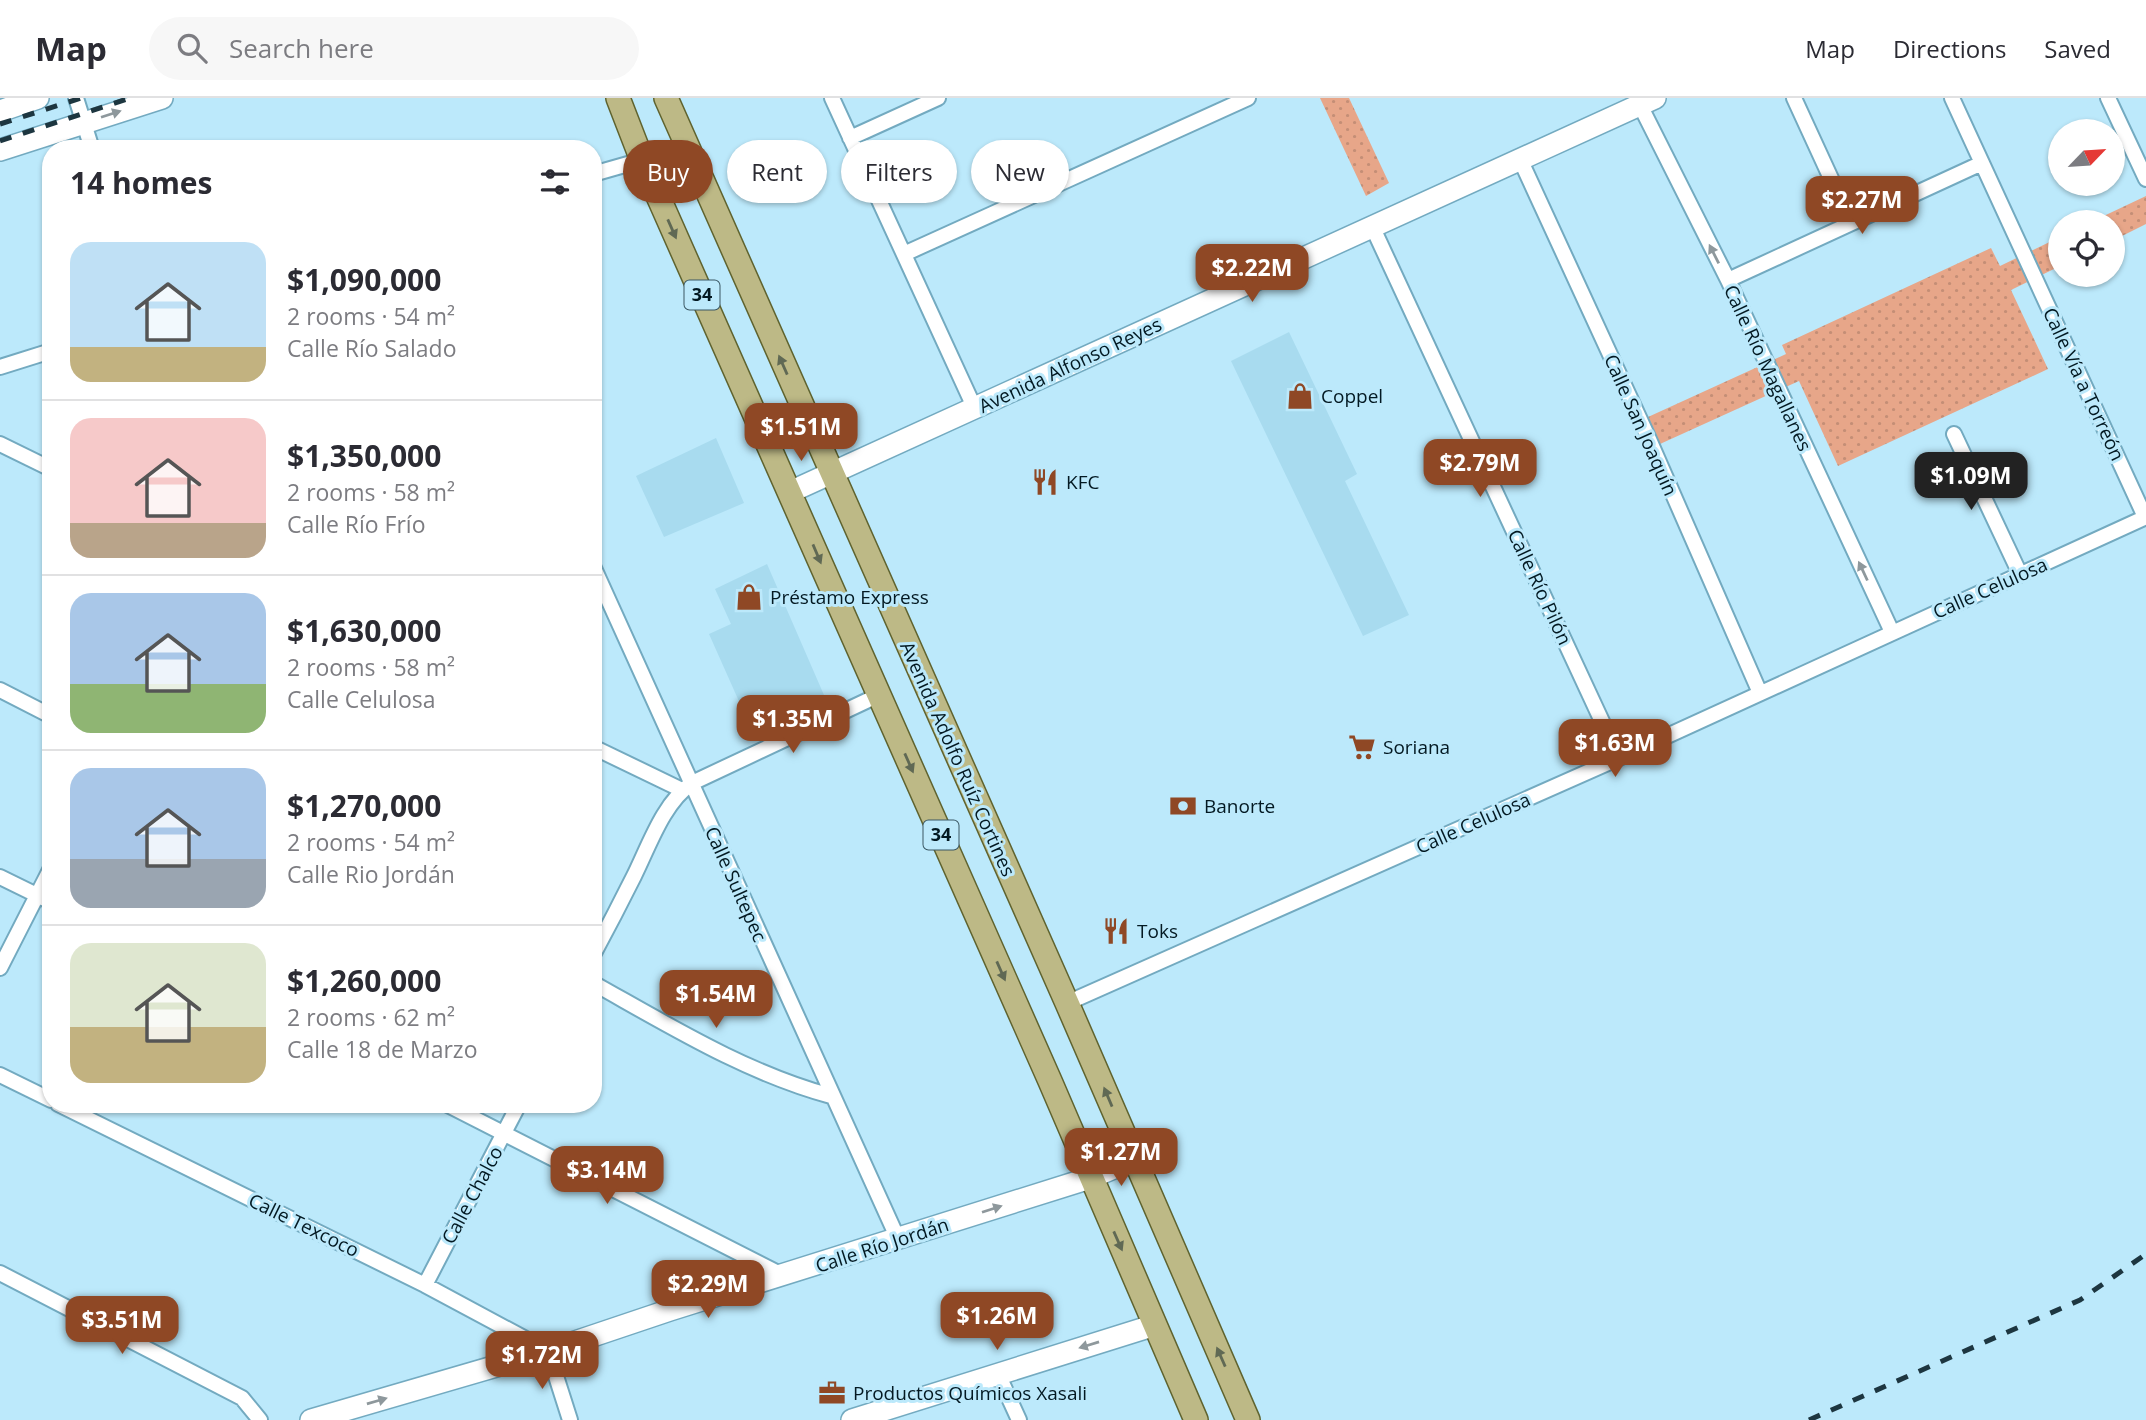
<!DOCTYPE html>
<html lang="en">
<head>
<meta charset="utf-8">
<style>
	body { margin:0; font-family:"Open Sans",sans-serif; background:#f7f7f7; color:#2b2b33; height:100vh; display:flex; flex-direction:column; font-size:26px; white-space:nowrap }
	* { box-sizing:border-box; margin:0 }
	p { font-size:23px; color:#7c7c81 }
	.icon { flex:none; width:38px; height:38px; fill:none; stroke:currentColor; stroke-width:2; stroke-linecap:round; stroke-linejoin:round }
	.map { position:relative; flex:1; overflow:hidden }
	.side { position:absolute; left:42px; top:42px; width:560px; height:973px; display:flex; flex-direction:column; background:#fff; border-radius:28px; box-shadow:0 2px 5px #0004 }
	.side>* { flex:none }
	.hud { position:absolute; left:623px; top:42px; width:665px; height:63px; display:flex; gap:14px }
	.needle { width:46px; rotate:65deg }
	.buttons { position:absolute; left:2048px; top:21px; display:grid; gap:14px }
	.buttons a { display:grid; place-items:center; width:77px; height:77px; border-radius:50%; background:#fff; box-shadow:0 2px 5px #0004; font-size:35px }
	.price { position:absolute; translate:-50% -60px; padding:0 16px; border-radius:14px; background:#8f4825; color:#fff; font-size:23px; line-height:46px; filter:drop-shadow(0 2px 4px #0008) }
	.price::after { content:''; position:absolute; left:50%; top:42px; width:21px; height:16px; margin-left:-10px; background:inherit; clip-path:polygon(0 0,100% 0,50% 100%) }
	.price.on { background:#222; color:#fff }
	ul { padding:0; list-style:none }
	li { display:flex; align-items:center; gap:21px; height:175px; padding:0 28px }
	li+li { border-top:2px solid #e1e1e2 }
	li span { display:grid; place-items:center; flex:none; width:196px; height:140px; border-radius:21px; color:#555 }
	li>.icon { margin-inline-start:auto }
	span .icon { width:84px; height:84px; fill:#fffc; stroke-width:1 }
	li b { font-size:30px }
	h2 { display:flex; justify-content:space-between; align-items:center; height:84px; padding:0 28px; font-size:30px }
	.tag { padding:0 24px; border-radius:32px; background:#fff; box-shadow:0 2px 5px #0004; font-size:24px; line-height:63px }
	.tag.on { background:#8f4825; color:#fff }
	header { display:flex; align-items:center; gap:42px; box-sizing:border-box; height:98px; padding:0 35px; background:#fff; border-bottom:2px solid #e1e1e2 }
	header strong { font-size:33px }
	nav { display:flex; gap:38px; margin-inline-start:auto; font-size:24px }
	.search { width:490px; height:63px; background:#f7f7f7; display:flex; align-items:center; gap:18px; box-sizing:border-box; padding:0 24px; border-radius:38px; color:#7c7c81; font-size:26px }
	.map>svg:first-child { display:block }
	.built { fill:#a8dbef }
	.park { fill:url(#park-dots) }
	.lines { fill:none; stroke-linecap:round; stroke-linejoin:round }
	.street-casing { stroke:#73aac0; stroke-width:18 }
	.secondary-casing { stroke:#73aac0; stroke-width:24 }
	.primary-casing { stroke:#5f632f; stroke-width:26 }
	.street { stroke:#fff; stroke-width:14 }
	.secondary { stroke:#fff; stroke-width:21 }
	.primary { stroke:#bdb986; stroke-width:23 }
	.rail { stroke:#1d3640; stroke-width:5; stroke-dasharray:12 12; stroke-linecap:butt }
	.oneway { fill:#8e989c }
	.oneway2 { fill:#606954 }
	.labels { text-anchor:middle; stroke-width:6; stroke-linejoin:round; paint-order:stroke }
	.shield { fill:#bce9fb; stroke:#3a5763; stroke-width:2 }
	.shield-label { font-size:18px; font-weight:bold; fill:#031922 }
	.street-label { font-size:19px; fill:#031922; stroke:#bce9fb }
	.poi-label { font-size:19px; fill:#031922; stroke:#bce9fb; text-anchor:start }
</style>
</head>
<body>
<header>
<strong>Map</strong>
<div class="search"><svg class="icon" aria-label="search" viewBox="0 0 24 24"><circle cx="10" cy="10" r="6"/><path d="M15 15l6 6"/></svg>Search here</div>
<nav><a>Map</a><a>Directions</a><a>Saved</a></nav>
</header>
<div class="map">
<svg width="2146" height="1322" viewBox="0 0 2146 1322">
	<defs>
		<pattern id="park-dots" width="8" height="8" patternUnits="userSpaceOnUse" patternTransform="scale(1.75)"><rect width="8" height="8" fill="#e7a689"/><path d="M2 2h.1M6 6h.1" fill="none" stroke="#c48e76" stroke-width="1.8" stroke-linecap="round"/></pattern>
	</defs>
	<rect width="100%" height="100%" fill="#bce9fb"/>
	<!-- built -->
	<path class="built" d="M 1289,234 L 1357,376 L 1345,383 L 1409,517 L 1363,538 L 1231,263 Z
		M 716,340 L 744,405 L 664,439 L 636,378 Z
		M 767,466 L 827,604 L 754,637 L 709,536 L 731,526 L 715,491 Z"/>
	<!-- park -->
	<path class="park" d="M 1320,0 L 1349,0 L 1389,85 L 1366,98 Z
		M 2146,98 L 2146,126 L 2112,143 L 2112,124 L 2091,124 Z
		M 2060,139 L 2060,168 L 2011,192 L 2048,271 L 1838,368 L 1799,283 L 1660,346 L 1648,319 L 1786,256 L 1782,247 L 1991,150 L 2000,168 Z"/>
	<g class="lines">
		<defs>
			<path id="street" d="M 76,0 L 92,51
				M 832,0 L 975,311
				M 1794,0 L 1851,124
				M 1952,0 L 2145,419
				M 2108,0 L 2146,81
				M 1640,7 L 1728,182 L 1892,534
				M 850,40 L 938,0
				M 1520,61 L 1648,339 L 1760,595
				M 593,76 L 642,62
				M 1372,128 L 1619,660
				M 904,156 L 1248,0
				M 1728,182 L 1982,65
				M 0,269 L 51,253
				M 1954,336 L 2020,476
				M 0,346 L 51,371
				M 593,468 L 898,1141
				M 0,592 L 51,618
				M 593,649 L 682,692
				M 0,779 L 51,804
				M 593,857 C 607,831 621,804 634,778 C 649,748 663,705 692,685 L 879,597
				M 0,870 L 51,770
				M 593,885 C 670,928 746,975 831,998
				M 1067,905 L 1619,660 L 2146,419
				M 0,977 L 51,1002
				M 58,1006 L 425,1187 L 548,1253 L 570,1322
				M 446,1006 L 784,1178
				M 0,1175 L 242,1300 L 260,1322
				M 425,1187 L 519,1006
				M 998,1276 L 1019,1322"/>
			<path id="secondary" d="M 0,13 L 38,0
				M 0,52 L 162,0
				M 790,394 L 1655,0
				M 311,1322 L 548,1253 L 670,1212 L 1090,1080 L 1135,1061
				M 852,1322 L 1155,1227"/>
			<path id="primary" d="M 618,0 L 642,62 L 1050,983 L 1196,1322
				M 666,0 L 1067,905 L 1248,1322"/>
		</defs>
		<!-- street casing -->
		<use href="#street" class="street-casing"/>
		<!-- secondary casing -->
		<use href="#secondary" class="secondary-casing"/>
		<!-- primary casing -->
		<use href="#primary" class="primary-casing"/>
		<!-- street -->
		<use href="#street" class="street"/>
		<!-- secondary -->
		<use href="#secondary" class="secondary"/>
		<!-- primary -->
		<use href="#primary" class="primary"/>
		<!-- rail -->
		<path class="rail" d="M 0,26 L 81,0
			M 0,43 L 130,0
			M 1809,1322 L 2080,1202 L 2146,1156"/>
	</g>
	<!-- one-way arrows -->
	<defs><path id="oneway-solid" d="M-6-.8H1V-3.2L6.5 0L1 3.2V.8H-6Z" transform="scale(1.75)"/></defs>
	<g class="oneway">
		<use href="#oneway-solid" transform="translate(111 16) rotate(-18)"/>
		<use href="#oneway-solid" transform="translate(1714 156) rotate(-117)"/>
		<use href="#oneway-solid" transform="translate(1863 473) rotate(-115)"/>
		<use href="#oneway-solid" transform="translate(992 1111) rotate(-18)"/>
		<use href="#oneway-solid" transform="translate(1089 1247) rotate(163)"/>
		<use href="#oneway-solid" transform="translate(377 1303) rotate(-16)"/>
	</g>
	<g class="oneway2">
		<use href="#oneway-solid" transform="translate(672 131) rotate(66)"/>
		<use href="#oneway-solid" transform="translate(783 267) rotate(-114)"/>
		<use href="#oneway-solid" transform="translate(817 456) rotate(67)"/>
		<use href="#oneway-solid" transform="translate(909 665) rotate(66)"/>
		<use href="#oneway-solid" transform="translate(1001 873) rotate(66)"/>
		<use href="#oneway-solid" transform="translate(1108 999) rotate(-113)"/>
		<use href="#oneway-solid" transform="translate(1118 1143) rotate(66)"/>
		<use href="#oneway-solid" transform="translate(1221 1259) rotate(-114)"/>
	</g>
	<!-- icons -->
	<defs>
		<symbol id="shop-bare" viewBox="-9 -9 18 18"><path d="M-5-2.5h2.3a2.7 3.5 0 0 1 5.4 0H5L5.5 6h-11ZM-1.5-2.5h3a1.5 2.3 0 0 0-3 0Z" fill="#8f4825" stroke="#bce9fb" stroke-width="2.5" paint-order="stroke"/></symbol>
		<symbol id="restaurant-bare" viewBox="-9 -9 18 18"><path d="M-5-6h1v4h1v-4h1v4h1v-4h1v5L-1.5 .5V6h-2V.5L-5-1ZM5-6V6H3V1.5H1.5Q1.5-4 5-6Z" fill="#8f4825" stroke="#bce9fb" stroke-width="2.5" paint-order="stroke"/></symbol>
		<symbol id="supermarket-bare" viewBox="-9 -9 18 18"><path d="M-6-5.5h2.5l.6 2H6L4.5 2H-2.5L-4.4-4H-6ZM-1.5 3.2a1.3 1.3 0 1 0 .1 0ZM3 3.2a1.3 1.3 0 1 0 .1 0Z" fill="#8f4825" stroke="#bce9fb" stroke-width="2.5" paint-order="stroke"/></symbol>
		<symbol id="bank-bare" viewBox="-9 -9 18 18"><path d="M-6-4H6V4H-6ZM0-2.3a2.3 2.3 0 1 0 0 4.6a2.3 2.3 0 1 0 0-4.6Z" fill="#8f4825" stroke="#bce9fb" stroke-width="2.5" paint-order="stroke"/></symbol>
		<symbol id="office-bare" viewBox="-9 -9 18 18"><path d="M-6-3h4V-5.5h4V-3h4V5H-6ZM-1-4.5V-3h2v-1.5ZM-6 0V1H6V0Z" fill="#8f4825" stroke="#bce9fb" stroke-width="2.5" paint-order="stroke"/></symbol>
	</defs>
	<g fill-rule="evenodd">
		<use href="#shop-bare" x="1281" y="279" width="38" height="38"/>
		<use href="#restaurant-bare" x="1026" y="365" width="38" height="38"/>
		<use href="#shop-bare" x="730" y="480" width="38" height="38"/>
		<use href="#supermarket-bare" x="1343" y="630" width="38" height="38"/>
		<use href="#bank-bare" x="1164" y="689" width="38" height="38"/>
		<use href="#restaurant-bare" x="1097" y="814" width="38" height="38"/>
		<use href="#office-bare" x="813" y="1276" width="38" height="38"/>
	</g>
	<g class="labels">
		<!-- shield labels -->
		<g class="shield">
			<rect x="684.5" y="182.5" width="35" height="29" rx="5"/>
			<rect x="923.5" y="722.5" width="35" height="29" rx="5"/>
		</g>
		<g class="shield-label">
			<text x="702" y="203">34</text>
			<text x="941" y="743">34</text>
		</g>
		<!-- street labels -->
		<g class="street-label">
			<text transform="translate(1070 267) rotate(-25)" y="7">Avenida Alfonso Reyes</text>
			<text transform="translate(1768 270) rotate(65)" y="7">Calle Río Magallanes</text>
			<text transform="translate(2084 286) rotate(65)" y="7">Calle Vía a Torreón</text>
			<text transform="translate(1641 327) rotate(66)" y="7">Calle San Joaquín</text>
			<text transform="translate(1540 489) rotate(65)" y="7">Calle Río Pilón</text>
			<text transform="translate(1990 490) rotate(-24)" y="7">Calle Celulosa</text>
			<text transform="translate(958 661) rotate(66)" y="7">Avenida Adolfo Ruíz Cortines</text>
			<text transform="translate(1473 725) rotate(-24)" y="7">Calle Celulosa</text>
			<text transform="translate(736 786) rotate(66)" y="7">Calle Sultepec</text>
			<text transform="translate(472 1097) rotate(-62)" y="7">Calle Chalco</text>
			<text transform="translate(304 1127) rotate(26)" y="7">Calle Texcoco</text>
			<text transform="translate(882 1147) rotate(-18)" y="7">Calle Río Jordán</text>
		</g>
		<!-- poi labels -->
		<g class="poi-label">
			<text x="1321" y="305">Coppel</text>
			<text x="1066" y="391">KFC</text>
			<text x="770" y="506">Préstamo Express</text>
			<text x="1383" y="656">Soriana</text>
			<text x="1204" y="715">Banorte</text>
			<text x="1137" y="840">Toks</text>
			<text x="853" y="1302">Productos Químicos Xasali</text>
		</g>
	</g>
</svg>
<div class="buttons">
<a><svg class="needle" viewBox="-14 -14 28 28"><path d="M0-13l5 13h-10z" fill="#e53935"/><path d="M0 13l5-13h-10z" fill="#7c7c81"/></svg></a>
<a><svg class="icon" aria-label="locate" viewBox="0 0 24 24"><circle cx="12" cy="12" r="6"/><path d="M12 2v4M12 18v4M2 12h4M18 12h4"/></svg></a>
</div>
<b class="price" style="left:1862px;top:138px">$2.27M</b>
<b class="price" style="left:1252px;top:206px">$2.22M</b>
<b class="price" style="left:801px;top:365px">$1.51M</b>
<b class="price" style="left:1480px;top:401px">$2.79M</b>
<b class="price on" style="left:1971px;top:414px">$1.09M</b>
<b class="price" style="left:793px;top:657px">$1.35M</b>
<b class="price" style="left:1615px;top:681px">$1.63M</b>
<b class="price" style="left:716px;top:932px">$1.54M</b>
<b class="price" style="left:1121px;top:1090px">$1.27M</b>
<b class="price" style="left:607px;top:1108px">$3.14M</b>
<b class="price" style="left:708px;top:1222px">$2.29M</b>
<b class="price" style="left:997px;top:1254px">$1.26M</b>
<b class="price" style="left:122px;top:1258px">$3.51M</b>
<b class="price" style="left:542px;top:1293px">$1.72M</b>
<div class="hud">
<a class="tag on">Buy</a>
<a class="tag">Rent</a>
<a class="tag">Filters</a>
<a class="tag">New</a>
</div>
<section class="side">
<h2>14 homes<svg class="icon" aria-label="filters" viewBox="0 0 24 24"><path d="M4 7h16M4 17h16"/><circle cx="9" cy="7" r="2"/><circle cx="15" cy="17" r="2"/></svg></h2>
<ul>
<li><span style="background:linear-gradient(#bfe0f5 75%,#c2b280 0)"><svg class="icon" aria-label="home" viewBox="0 0 24 24"><path d="M3 11l9-7 9 7M6 9v11h12V9"/></svg></span><div><b>$1,090,000</b><p>2 rooms · 54 m²</p><p>Calle Río Salado</p></div></li>
<li><span style="background:linear-gradient(#f6c9c9 75%,#b9a48a 0)"><svg class="icon" aria-label="home" viewBox="0 0 24 24"><path d="M3 11l9-7 9 7M6 9v11h12V9"/></svg></span><div><b>$1,350,000</b><p>2 rooms · 58 m²</p><p>Calle Río Frío</p></div></li>
<li><span style="background:linear-gradient(#a9c7e8 65%,#8fb573 0)"><svg class="icon" aria-label="home" viewBox="0 0 24 24"><path d="M3 11l9-7 9 7M6 9v11h12V9"/></svg></span><div><b>$1,630,000</b><p>2 rooms · 58 m²</p><p>Calle Celulosa</p></div></li>
<li><span style="background:linear-gradient(#a9c7e8 65%,#9aa5b1 0)"><svg class="icon" aria-label="home" viewBox="0 0 24 24"><path d="M3 11l9-7 9 7M6 9v11h12V9"/></svg></span><div><b>$1,270,000</b><p>2 rooms · 54 m²</p><p>Calle Rio Jordán</p></div></li>
<li><span style="background:linear-gradient(#dfe7d0 60%,#c2b280 0)"><svg class="icon" aria-label="home" viewBox="0 0 24 24"><path d="M3 11l9-7 9 7M6 9v11h12V9"/></svg></span><div><b>$1,260,000</b><p>2 rooms · 62 m²</p><p>Calle 18 de Marzo</p></div></li>
</ul>
</section>
</div>
</body>
</html>
